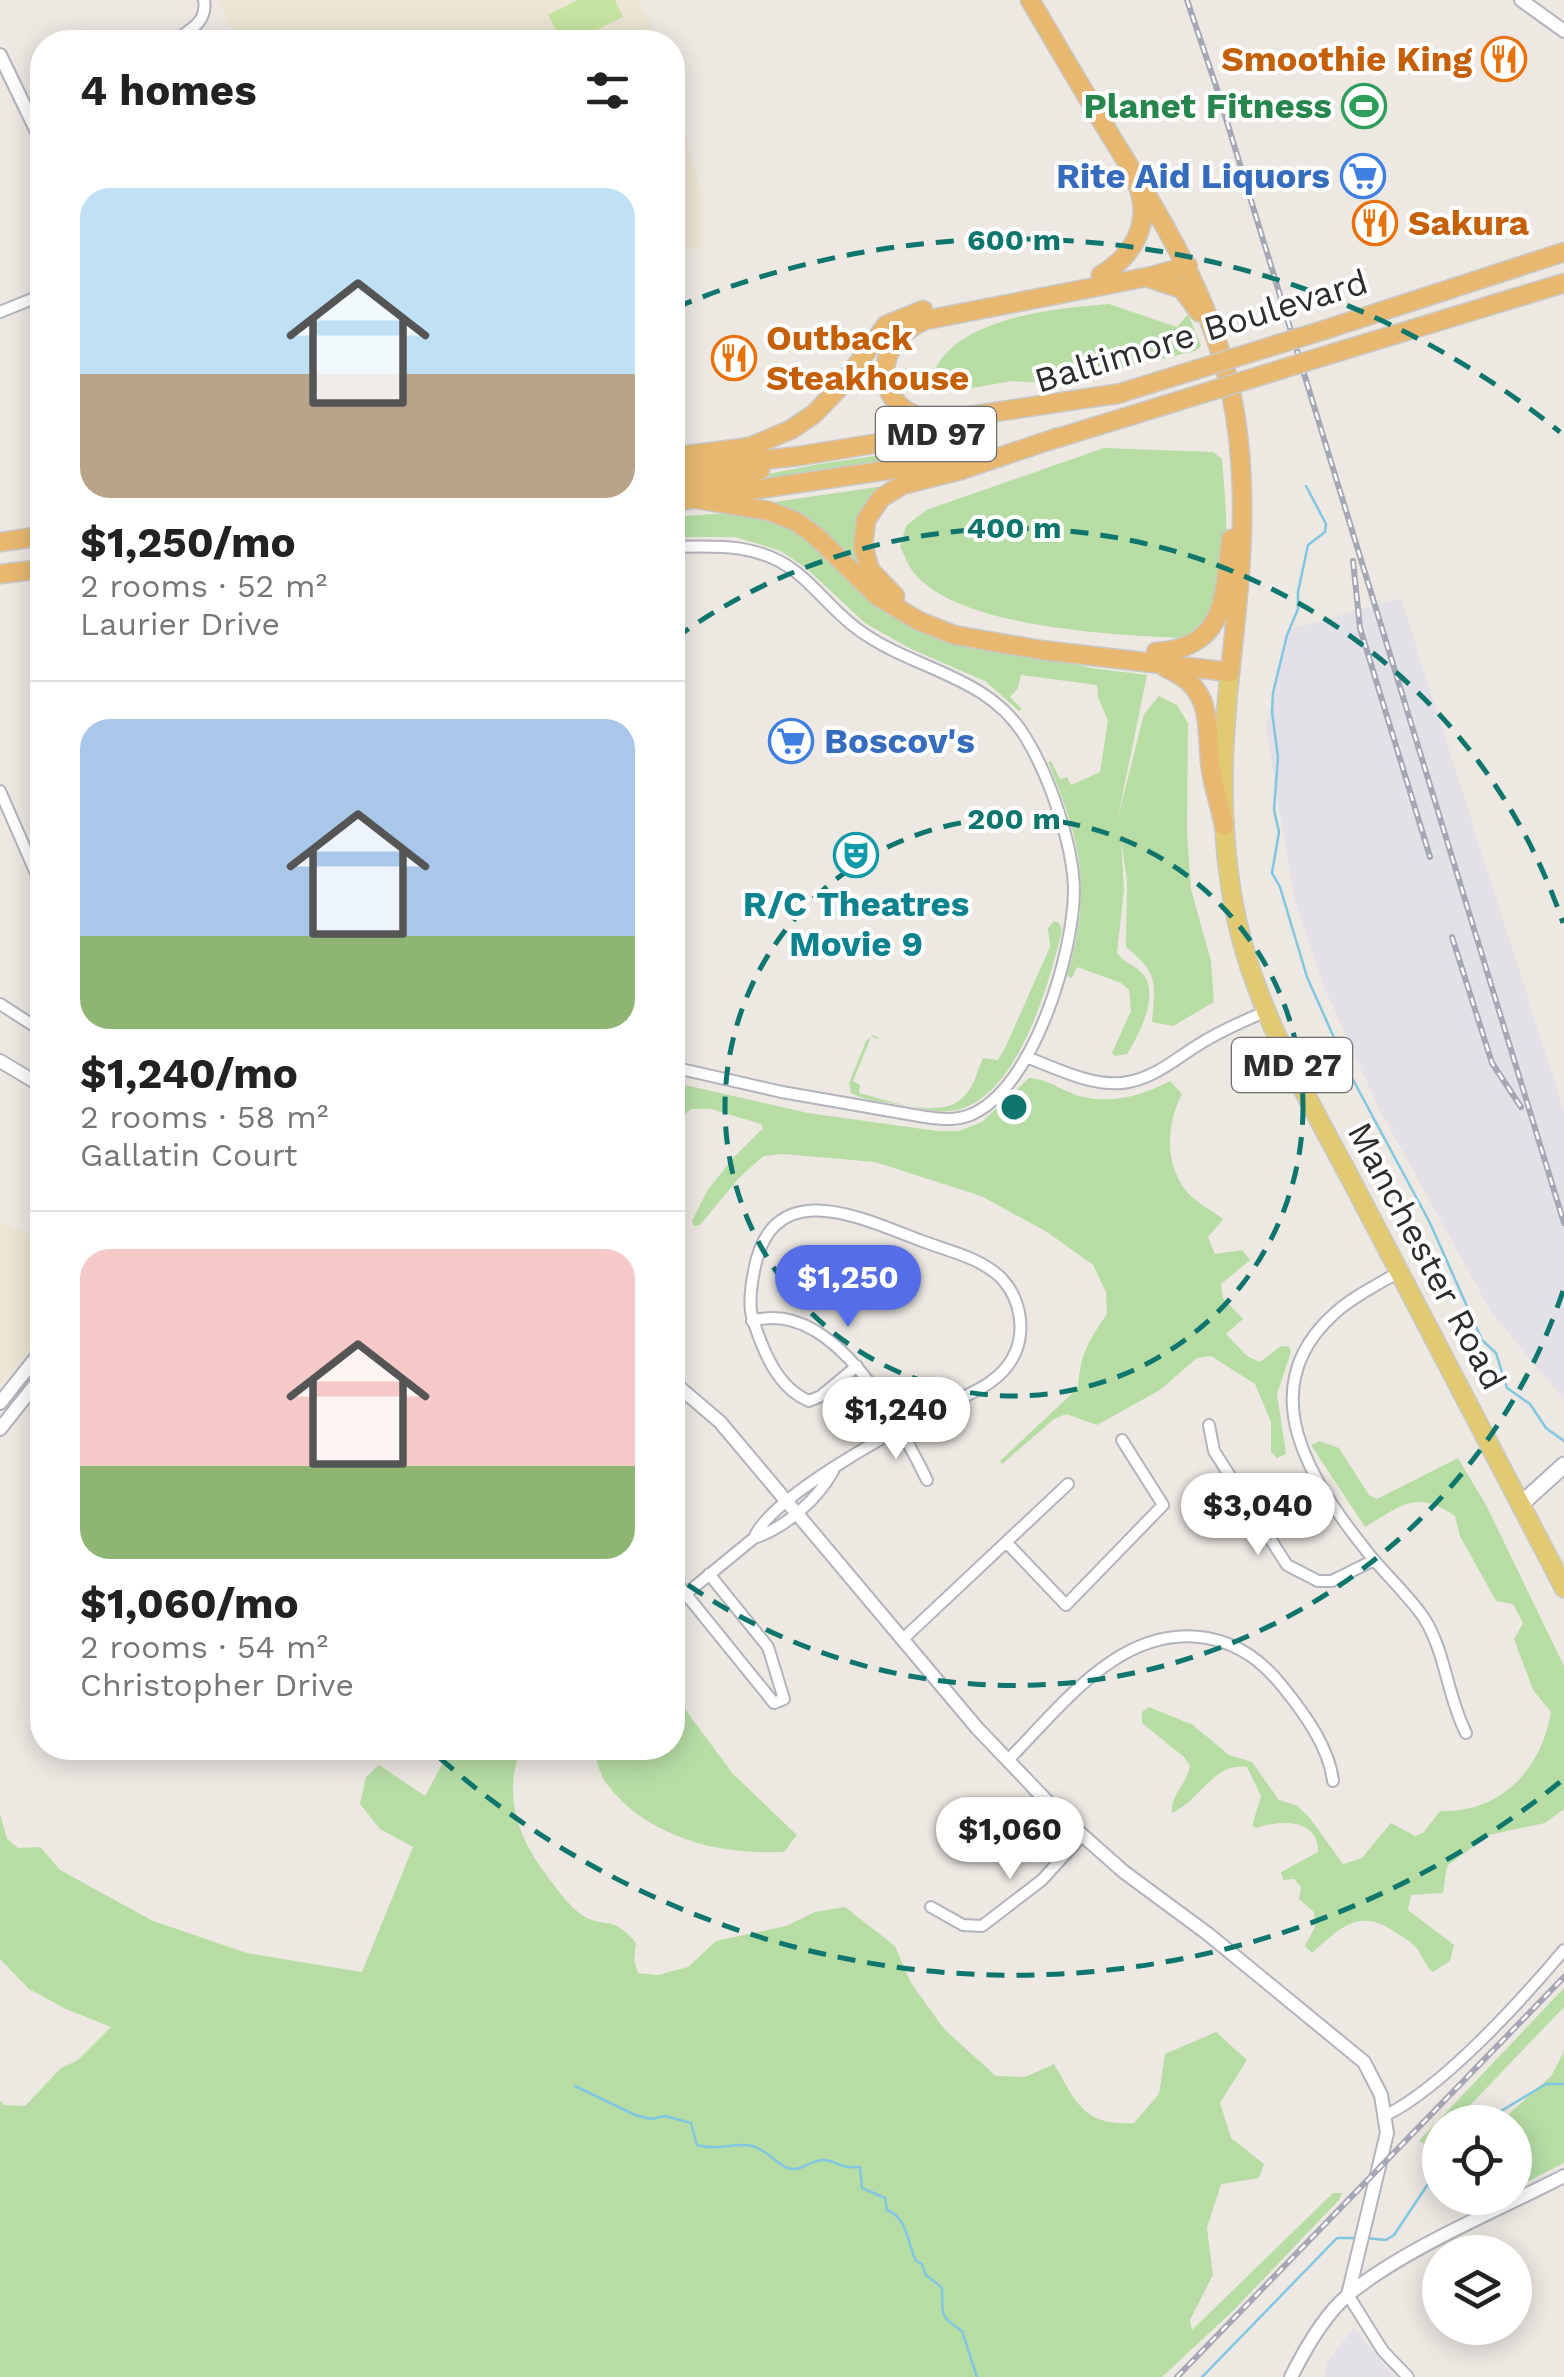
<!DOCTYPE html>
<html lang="en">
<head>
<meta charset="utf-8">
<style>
	body { margin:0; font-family:"Work Sans",sans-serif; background:#f6f6f6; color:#222; height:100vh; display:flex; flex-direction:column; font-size:38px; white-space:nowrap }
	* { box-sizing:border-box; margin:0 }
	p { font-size:32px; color:#767676 }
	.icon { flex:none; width:55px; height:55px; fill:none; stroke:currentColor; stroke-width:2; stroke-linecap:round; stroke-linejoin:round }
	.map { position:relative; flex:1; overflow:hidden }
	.sheet { position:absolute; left:30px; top:30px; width:655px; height:1730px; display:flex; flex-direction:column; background:#fff; border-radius:40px; box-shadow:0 5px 25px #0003 }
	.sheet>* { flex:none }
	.fabs { position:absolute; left:1422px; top:2105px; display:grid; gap:20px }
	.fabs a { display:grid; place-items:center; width:110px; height:110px; border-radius:50%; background:#fff; box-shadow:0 5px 25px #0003; font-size:50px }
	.price { position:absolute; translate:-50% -85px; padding:0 22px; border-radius:35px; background:#fff; color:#222; font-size:32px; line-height:65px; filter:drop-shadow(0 2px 5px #0008) }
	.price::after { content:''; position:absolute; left:50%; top:60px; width:30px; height:22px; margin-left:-15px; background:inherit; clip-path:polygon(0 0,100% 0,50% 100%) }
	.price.on { background:#556de6; color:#fff }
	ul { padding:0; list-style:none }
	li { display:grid; align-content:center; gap:20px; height:530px; padding:0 50px }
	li+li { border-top:2px solid #e0e0e0 }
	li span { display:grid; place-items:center; height:310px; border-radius:30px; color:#555 }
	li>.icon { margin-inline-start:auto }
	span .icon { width:180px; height:180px; fill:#fffc; stroke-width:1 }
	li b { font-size:42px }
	h2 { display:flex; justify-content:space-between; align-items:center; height:120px; padding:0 50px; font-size:42px }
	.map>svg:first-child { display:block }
	.industrial { fill:#e3e1e7 }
	.education { fill:#ece5d3 }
	.green { fill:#b7dda5 }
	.pitch { fill:#c6e3a2 }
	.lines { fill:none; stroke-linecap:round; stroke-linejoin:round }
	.stream { stroke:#81c6e2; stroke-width:2.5 }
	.minor-casing { stroke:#b2b3bc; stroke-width:14 }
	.tertiary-casing { stroke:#b2b3bc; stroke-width:16 }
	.secondary-casing { stroke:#b2b3bc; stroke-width:19 }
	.primary-casing { stroke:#c8c8c8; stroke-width:21 }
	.trunk-casing { stroke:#c8c8c8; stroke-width:21 }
	.minor { stroke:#fff; stroke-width:10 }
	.tertiary { stroke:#fff; stroke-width:12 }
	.secondary { stroke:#fff; stroke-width:15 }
	.primary { stroke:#e2ca72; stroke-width:18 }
	.trunk { stroke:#e8b870; stroke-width:18 }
	.rail-casing { stroke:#a5a7b5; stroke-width:6 }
	.rail { stroke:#fff; stroke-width:2.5; stroke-dasharray:8; stroke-linecap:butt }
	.trunk-bridge-casing { stroke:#c8c8c8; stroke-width:21; stroke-linecap:butt }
	.trunk-bridge { stroke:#e8b870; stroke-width:18 }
	.ring { fill:none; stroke:#0f766e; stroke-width:5; stroke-dasharray:18 12 }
	.labels { text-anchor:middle; stroke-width:8; stroke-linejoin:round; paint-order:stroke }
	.shield { fill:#fff; stroke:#6c6c6c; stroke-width:2.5 }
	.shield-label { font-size:32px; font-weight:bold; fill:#2d2d2d }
	.food-label { font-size:35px; font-weight:bold; fill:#c56008; stroke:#fff; text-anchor:start }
	.leisure-label { font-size:35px; font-weight:bold; fill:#27864d; stroke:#fff; text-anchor:end }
	.shop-label { font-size:35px; font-weight:bold; fill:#366cbe; stroke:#fff; text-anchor:end }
	.street-label { font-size:35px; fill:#2d2d2d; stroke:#fff }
	.culture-label { font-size:35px; font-weight:bold; fill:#0d838f; stroke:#fff }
	.centre { fill:#0f766e; stroke:#fff; stroke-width:5 }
	.ring-label { font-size:30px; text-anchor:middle; font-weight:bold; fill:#0f766e; stroke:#fff; stroke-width:8; stroke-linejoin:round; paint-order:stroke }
</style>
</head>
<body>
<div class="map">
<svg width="1564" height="2377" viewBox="0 0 1564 2377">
	<rect width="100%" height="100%" fill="#ede8e2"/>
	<!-- industrial -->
	<path class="industrial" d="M 1401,598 L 1564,1111 L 1564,1400 L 1491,1312 L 1378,1107 L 1325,989 L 1294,899 L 1266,729 L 1288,630 Z
		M 1354,2327 L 1389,2371 L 1395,2377 L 1324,2377 L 1327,2362 Z"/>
	<!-- education -->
	<path class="education" d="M 217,0 L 639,0 L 660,42 L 239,42 Z
		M 672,83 L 700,191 L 702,248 L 673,249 Z
		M 0,1222 L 42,1239 L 42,1332 L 0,1388 Z"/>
	<!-- green -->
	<path class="green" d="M 1109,304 L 1177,327 L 1188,314 L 1201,346 L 1195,351 L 1055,384 L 1012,381 L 955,391 L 938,380 L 935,370 C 959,317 1058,308 1109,304 Z
		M 1104,448 L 1213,452 L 1222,459 C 1226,509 1234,571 1206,617 C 1202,625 1190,632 1183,638 C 1115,635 960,628 915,574 C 908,567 905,555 900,547 L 906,526 L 926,510 Z
		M 902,452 L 904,462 L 766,484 L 722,483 L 819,464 Z
		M 884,486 L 867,508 L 872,582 L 767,503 Z
		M 739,512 L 788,523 L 885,606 L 1024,651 L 1091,668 L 1147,675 L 1118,817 L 1144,714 L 1159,696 L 1177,705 L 1188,723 L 1187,832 L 1191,889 L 1211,961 L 1214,1002 L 1173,1026 L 1152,1022 C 1155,982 1159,974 1126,947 L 1127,881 L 1121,839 L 1124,890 L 1117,953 C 1124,963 1135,965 1143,974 C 1160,995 1139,1035 1127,1054 L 1115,1056 L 1112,1053 L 1131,1011 L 1129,990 L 1121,983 L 1077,967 L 1072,978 L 1067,976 C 1092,889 1082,844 1048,762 L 1051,761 L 1060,779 L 1067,777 L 1071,785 L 1100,772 L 1108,721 L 1098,697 L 1097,685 L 1021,675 L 1018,688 L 1010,697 L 1022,709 L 1019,711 L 985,681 L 911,649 L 865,623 L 806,568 L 781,551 L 735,537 L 673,537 L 672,517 Z
		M 1054,921 L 1059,923 L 1062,930 C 1050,981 1020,1088 964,1108 C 944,1115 923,1109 903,1105 C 886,1102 865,1101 851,1093 L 849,1083 L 866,1041 L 874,1035 L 880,1039 L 871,1037 L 853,1081 L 860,1085 L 859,1093 C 889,1100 943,1123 966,1094 C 975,1084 978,1069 983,1058 L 998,1060 L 1006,1046 L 1050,947 L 1048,928 Z
		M 1029,1078 C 1049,1079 1065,1093 1083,1097 C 1114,1104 1143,1095 1170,1081 L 1182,1094 C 1167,1124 1164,1159 1184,1188 C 1192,1200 1211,1210 1223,1219 L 1208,1237 L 1215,1254 L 1242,1250 L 1250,1260 L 1221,1284 L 1223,1298 L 1243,1319 L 1226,1334 L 1247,1356 L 1260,1362 L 1281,1346 L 1289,1347 L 1291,1352 L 1277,1394 L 1286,1454 L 1277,1458 L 1271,1452 L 1271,1422 L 1255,1384 L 1211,1356 L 1197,1358 L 1160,1390 L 1097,1425 L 1066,1414 L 1054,1419 L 1002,1464 L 1000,1461 L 1078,1388 C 1080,1354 1089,1340 1107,1314 L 1106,1292 L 1093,1265 L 1047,1232 L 981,1196 L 875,1162 L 783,1154 L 763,1156 L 738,1179 L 700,1225 L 694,1226 L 692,1221 L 707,1191 L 733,1158 L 763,1128 L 761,1124 L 711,1109 L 691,1109 L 673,1126 L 677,1098 L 685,1085 L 808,1113 L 937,1131 L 959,1131 L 982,1122 Z
		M 1319,1441 L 1339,1448 L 1369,1495 L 1377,1499 L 1458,1458 L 1486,1505 L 1564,1666 L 1564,1809 L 1545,1823 L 1489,1835 L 1447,1866 L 1443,1893 L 1411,1895 L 1408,1910 L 1454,1945 L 1450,1961 L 1433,1972 C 1424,1964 1422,1955 1415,1946 C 1410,1941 1401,1936 1395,1932 C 1359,1907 1340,1928 1312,1953 L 1305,1946 L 1315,1927 L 1314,1912 L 1299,1899 L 1301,1887 L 1294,1879 L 1283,1880 L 1281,1872 L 1318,1852 C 1319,1818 1279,1820 1256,1828 L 1252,1826 L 1261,1796 L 1247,1767 C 1213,1762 1199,1802 1172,1813 C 1170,1796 1187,1783 1190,1766 L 1184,1757 L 1142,1723 L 1142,1712 L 1149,1707 L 1193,1725 L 1229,1755 L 1252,1762 L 1279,1800 L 1296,1805 L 1309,1817 L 1343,1864 L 1362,1858 L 1391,1823 L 1415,1836 L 1423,1833 L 1440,1811 C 1501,1813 1541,1770 1551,1712 L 1533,1690 L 1514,1639 L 1523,1623 L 1513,1604 L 1496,1601 L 1460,1536 L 1455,1516 C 1416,1489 1401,1506 1365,1527 L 1311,1445 Z
		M 673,1693 L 733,1774 L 797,1835 L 784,1852 C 719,1855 647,1838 606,1783 C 598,1772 598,1757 590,1748 L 672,1748 Z
		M 451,1748 L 521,1748 C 503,1794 517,1835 545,1873 C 555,1887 568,1905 582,1915 C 605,1930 612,1913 636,1943 L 634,1960 L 638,1973 L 658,1975 L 688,1967 L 716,1941 L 786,1926 L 815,1912 L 845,1907 L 895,1946 L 911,1983 L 944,2029 L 996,2076 L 1025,2077 L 1054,2064 C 1077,2103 1083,2126 1134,2123 L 1159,2094 L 1165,2054 L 1216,2032 L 1247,2060 L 1220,2103 L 1231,2138 L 1264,2164 L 1259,2178 L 1221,2184 L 1207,2228 L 1213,2275 L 1190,2320 L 1192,2330 L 1333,2193 L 1342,2193 L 1339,2200 L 1234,2310 L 1162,2377 L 0,2377 L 0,2101 L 4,2105 L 25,2106 L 61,2068 L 78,2060 L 111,2027 L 66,2009 L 29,1989 L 0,1959 L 0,1814 L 7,1839 L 18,1848 L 40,1847 L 60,1870 L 153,1921 L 247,1953 L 362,1972 L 413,1847 L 380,1829 L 360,1804 L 366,1777 L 379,1765 L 425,1796 Z
		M 1564,1988 L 1564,2007 L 1454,2122 L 1440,2122 L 1440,2137 L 1431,2147 L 1419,2141 Z
		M 1564,2051 L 1564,2163 L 1515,2188 L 1515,2163 L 1520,2158 L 1519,2147 L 1515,2145 L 1515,2122 L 1500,2122 L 1552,2075 Z"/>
	<!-- pitch -->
	<path class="pitch" d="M 578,0 L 615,0 L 623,17 L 572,42 L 562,42 L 548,15 Z"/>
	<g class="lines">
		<!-- stream -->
		<path class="stream" d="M 1306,486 L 1326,524 L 1325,532 L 1308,545 L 1298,592 L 1298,609 L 1287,635 L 1273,693 L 1272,712 L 1278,757 L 1274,810 L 1279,832 L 1272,873 L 1280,887 L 1307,977 L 1352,1078 L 1430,1223 L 1482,1340 L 1496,1353 L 1507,1388 L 1530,1404 L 1546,1428 L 1564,1441
			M 575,2086 L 635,2115 L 651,2119 L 665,2116 L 691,2123 L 697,2145 C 719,2151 735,2142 752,2146 C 765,2149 773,2160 785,2167 C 800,2174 808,2161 822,2160 C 837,2160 838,2169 860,2167 L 862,2188 L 885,2198 L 887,2210 C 908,2218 907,2243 916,2261 L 922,2264 L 925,2274 L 942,2288 C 943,2315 938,2315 962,2331 L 977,2377
			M 1483,2122 L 1546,2084 L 1564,2084
			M 1365,2238 L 1386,2240 L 1394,2235 L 1440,2166
			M 1202,2377 L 1337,2238 L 1357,2238"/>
		<defs>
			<path id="minor" d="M 172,42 C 188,31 208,23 204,0
				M 28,112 L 42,105
				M 0,312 L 42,295
				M 672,547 C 717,546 759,543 796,572 C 820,591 837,616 863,633 C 918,671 989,676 1026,738 C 1049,776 1073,844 1074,889 C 1074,952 1034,1089 970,1115 C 955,1121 940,1119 925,1117 L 782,1092 L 672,1067
				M 0,791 L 42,887
				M 0,1004 L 42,1031
				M 1026,1057 C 1056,1068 1090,1086 1122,1083 C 1152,1080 1174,1060 1198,1045 C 1220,1031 1243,1021 1267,1011
				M 1399,1272 C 1377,1285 1354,1296 1335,1313 C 1248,1390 1313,1484 1369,1554 C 1387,1576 1408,1595 1424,1618 C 1446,1653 1447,1696 1466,1733
				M 752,1321 C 833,1297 899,1423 927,1480
				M 1209,1425 L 1214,1451 L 1287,1565 L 1318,1581 L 1332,1581 L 1374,1560
				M 754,1538 C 770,1498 891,1432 932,1412 C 962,1396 1002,1386 1016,1351 C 1025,1328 1020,1299 1003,1280 C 983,1258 948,1251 922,1241 C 863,1219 772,1172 754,1271 C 751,1286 748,1309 754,1323 C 764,1353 778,1388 809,1401 L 821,1396 L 857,1366
				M 1007,1543 L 1066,1605 L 1163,1505 L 1122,1440
				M 672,1577 L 774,1703 L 784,1699 L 768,1647 L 709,1574
				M 687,1593 L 754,1538 C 785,1528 818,1499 833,1471
				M 903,1639 L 1068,1484
				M 1007,1761 C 1062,1706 1121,1623 1207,1638 C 1240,1644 1263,1662 1283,1687 C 1304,1713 1329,1747 1333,1781
				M 931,1907 L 963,1925 L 982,1926 L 1042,1880 L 1082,1836
				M 1386,2115 C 1442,2088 1522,2000 1564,1950
				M 1348,2295 L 1383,2351 L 1408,2377"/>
			<path id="tertiary" d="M 1521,0 L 1564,31
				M 0,55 L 42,142
				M 0,1061 L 42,1086
				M 672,1381 L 720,1422 L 977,1728 L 1063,1818 L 1124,1872 L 1208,1934 L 1364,2062 L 1381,2095 L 1387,2133 L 1348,2295
				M 0,1403 L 42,1350
				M 0,1429 L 42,1376
				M 1291,2377 C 1305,2349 1324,2315 1348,2295 C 1403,2249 1498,2210 1564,2176"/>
			<path id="secondary" d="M 1521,1504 L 1564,1465"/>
			<path id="primary" d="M 1230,672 C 1221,755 1219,839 1237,921 C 1258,1016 1312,1105 1357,1191 C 1426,1323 1496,1455 1564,1588"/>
			<path id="trunk" d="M 1101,275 C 1133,256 1152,224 1138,186
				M 1149,278 L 1182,289 L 1199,312
				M 1324,330 L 1564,252
				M 1331,354 L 1564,283
				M 1122,393 L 936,421 C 872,413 868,343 926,320 L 1152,276 L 1188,266
				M 1114,395 L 1195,370
				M 1048,441 L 1201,394
				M 672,457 L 750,447 L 792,429 L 814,414 L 843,384 L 886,325 L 923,310
				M 672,470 L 799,456 L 977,427
				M 672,485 L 719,481 L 760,470
				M 696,499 L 769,511 L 797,522 L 817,537 L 877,596 L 919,621 L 954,635 L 1041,650 L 1230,672 C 1240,586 1249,499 1235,414 C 1218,310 1166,225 1112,138 C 1084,92 1057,46 1030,0
				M 672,502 L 969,458
				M 0,542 L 42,536
				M 0,574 L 42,569
				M 895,596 L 870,570 L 863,546 L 866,520 L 881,498 L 902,485 L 961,470 L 1059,437
				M 1156,652 C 1227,648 1224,596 1231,539
				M 1166,668 C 1216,689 1205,725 1211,770 C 1214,788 1220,806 1224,825"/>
		</defs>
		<!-- minor casing -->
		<use href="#minor" class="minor-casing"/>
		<!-- tertiary casing -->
		<use href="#tertiary" class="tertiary-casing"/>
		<!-- secondary casing -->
		<use href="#secondary" class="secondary-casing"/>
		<!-- primary casing -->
		<use href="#primary" class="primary-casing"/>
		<!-- trunk casing -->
		<use href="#trunk" class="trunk-casing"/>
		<!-- minor -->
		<use href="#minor" class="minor"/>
		<!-- tertiary -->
		<use href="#tertiary" class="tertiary"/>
		<!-- secondary -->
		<use href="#secondary" class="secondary"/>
		<!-- primary -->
		<use href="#primary" class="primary"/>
		<!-- trunk -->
		<use href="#trunk" class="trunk"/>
		<defs>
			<path id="rail" d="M 1187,0 L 1216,86 L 1564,1223
				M 1353,561 L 1360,628 L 1430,857
				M 1452,937 L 1492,1063 L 1521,1107
				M 1177,2377 L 1564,1977"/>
		</defs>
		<!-- rail casing -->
		<use href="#rail" class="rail-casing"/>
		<!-- rail -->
		<use href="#rail" class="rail"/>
		<defs>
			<path id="trunk-bridge" d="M 1195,370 L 1324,330
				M 1201,394 L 1331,354"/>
		</defs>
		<!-- trunk-bridge casing -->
		<use href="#trunk-bridge" class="trunk-bridge-casing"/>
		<!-- trunk-bridge -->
		<use href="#trunk-bridge" class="trunk-bridge"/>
	</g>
	<!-- distance rings -->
	<g class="ring">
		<circle cx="1014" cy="1107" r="289"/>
		<path d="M1563 1291A579 579 0 0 1 674 1575M674 639A579 579 0 0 1 1563 923"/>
		<path d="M1560 1782A868 868 0 0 1 433 1752M675 308A868 868 0 0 1 1560 432"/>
	</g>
	<!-- icons -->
	<defs>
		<symbol id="restaurant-ring" viewBox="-11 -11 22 22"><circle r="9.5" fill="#fff" stroke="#e8710a" stroke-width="1.5"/><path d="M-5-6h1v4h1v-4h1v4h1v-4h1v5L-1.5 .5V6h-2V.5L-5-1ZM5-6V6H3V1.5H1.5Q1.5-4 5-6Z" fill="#e8710a"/></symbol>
		<symbol id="stadium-ring" viewBox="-11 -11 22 22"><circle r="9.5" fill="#fff" stroke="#2e9e5b" stroke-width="1.5"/><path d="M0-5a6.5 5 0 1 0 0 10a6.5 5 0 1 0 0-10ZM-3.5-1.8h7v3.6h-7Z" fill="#2e9e5b"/></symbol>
		<symbol id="supermarket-ring" viewBox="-11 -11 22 22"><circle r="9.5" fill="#fff" stroke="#3f7fe0" stroke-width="1.5"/><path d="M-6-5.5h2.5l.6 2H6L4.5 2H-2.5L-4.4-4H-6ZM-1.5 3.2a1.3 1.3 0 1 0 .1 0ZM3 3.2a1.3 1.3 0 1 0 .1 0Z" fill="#3f7fe0"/></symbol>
		<symbol id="theatre-ring" viewBox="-11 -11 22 22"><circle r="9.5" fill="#fff" stroke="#0f9aa8" stroke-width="1.5"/><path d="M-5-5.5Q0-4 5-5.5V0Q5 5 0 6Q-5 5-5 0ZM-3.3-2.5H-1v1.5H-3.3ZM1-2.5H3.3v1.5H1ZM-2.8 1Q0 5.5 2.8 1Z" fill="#0f9aa8"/></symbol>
	</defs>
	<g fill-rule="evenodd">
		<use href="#restaurant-ring" x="1479" y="34" width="50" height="50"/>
		<use href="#stadium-ring" x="1339" y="81" width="50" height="50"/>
		<use href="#supermarket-ring" x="1338" y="151" width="50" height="50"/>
		<use href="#restaurant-ring" x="1350" y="198" width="50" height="50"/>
		<use href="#restaurant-ring" x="709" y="333" width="50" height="50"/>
		<use href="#supermarket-ring" x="766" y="716" width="50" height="50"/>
		<use href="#theatre-ring" x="831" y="830" width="50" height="50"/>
	</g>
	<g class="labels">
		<!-- shield labels -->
		<g class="shield">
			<rect x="876" y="407" width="120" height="54" rx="8"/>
			<rect x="1232" y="1038" width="120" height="54" rx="8"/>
		</g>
		<g class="shield-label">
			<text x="936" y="445">MD 97</text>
			<text x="1292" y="1076">MD 27</text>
		</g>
		<!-- food labels -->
		<g class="food-label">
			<text x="1472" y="71" text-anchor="end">Smoothie King</text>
			<text x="1408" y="235">Sakura</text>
			<text x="766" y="350">Outback<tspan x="766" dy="40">Steakhouse</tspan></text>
		</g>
		<!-- leisure labels -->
		<g class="leisure-label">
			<text x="1332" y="118">Planet Fitness</text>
		</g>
		<!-- shop labels -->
		<g class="shop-label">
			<text x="1330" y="188">Rite Aid Liquors</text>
			<text x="824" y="753" text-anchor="start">Boscov's</text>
		</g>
		<!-- street labels -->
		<g class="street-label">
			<text transform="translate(1201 331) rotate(-17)" y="12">Baltimore Boulevard</text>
			<text transform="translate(1427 1256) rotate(62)" y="12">Manchester Road</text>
		</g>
		<!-- culture labels -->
		<g class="culture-label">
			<text x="856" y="916">R/C Theatres<tspan x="856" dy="40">Movie 9</tspan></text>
		</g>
	</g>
	<circle cx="1014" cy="1107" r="15" class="centre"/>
	<g class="ring-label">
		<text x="1014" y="250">600 m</text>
		<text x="1014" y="538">400 m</text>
		<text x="1014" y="829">200 m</text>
	</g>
</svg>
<div class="fabs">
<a><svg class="icon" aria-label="locate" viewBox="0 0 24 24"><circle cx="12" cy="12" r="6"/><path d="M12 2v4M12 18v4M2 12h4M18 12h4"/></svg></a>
<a><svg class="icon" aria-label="layers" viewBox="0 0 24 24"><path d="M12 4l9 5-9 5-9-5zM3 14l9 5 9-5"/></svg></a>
</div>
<b class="price on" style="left:848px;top:1330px">$1,250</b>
<b class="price" style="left:896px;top:1462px">$1,240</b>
<b class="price" style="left:1258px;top:1558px">$3,040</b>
<b class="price" style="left:1010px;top:1882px">$1,060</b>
<section class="sheet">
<h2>4 homes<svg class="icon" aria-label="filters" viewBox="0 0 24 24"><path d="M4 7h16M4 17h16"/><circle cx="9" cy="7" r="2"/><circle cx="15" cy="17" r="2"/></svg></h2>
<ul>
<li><span style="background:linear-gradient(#bfe0f5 60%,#b9a48a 0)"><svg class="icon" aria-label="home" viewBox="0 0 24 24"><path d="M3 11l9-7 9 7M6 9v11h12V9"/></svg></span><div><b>$1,250/mo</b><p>2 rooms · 52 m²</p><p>Laurier Drive</p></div></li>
<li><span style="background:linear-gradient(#a9c7e8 70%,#8fb573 0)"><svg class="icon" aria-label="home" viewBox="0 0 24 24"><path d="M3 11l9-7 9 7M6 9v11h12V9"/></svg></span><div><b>$1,240/mo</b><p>2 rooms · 58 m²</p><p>Gallatin Court</p></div></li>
<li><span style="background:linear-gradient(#f6c9c9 70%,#8fb573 0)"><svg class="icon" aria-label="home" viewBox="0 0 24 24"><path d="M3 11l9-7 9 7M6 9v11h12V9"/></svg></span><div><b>$1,060/mo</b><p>2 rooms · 54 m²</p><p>Christopher Drive</p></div></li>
</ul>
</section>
</div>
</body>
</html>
